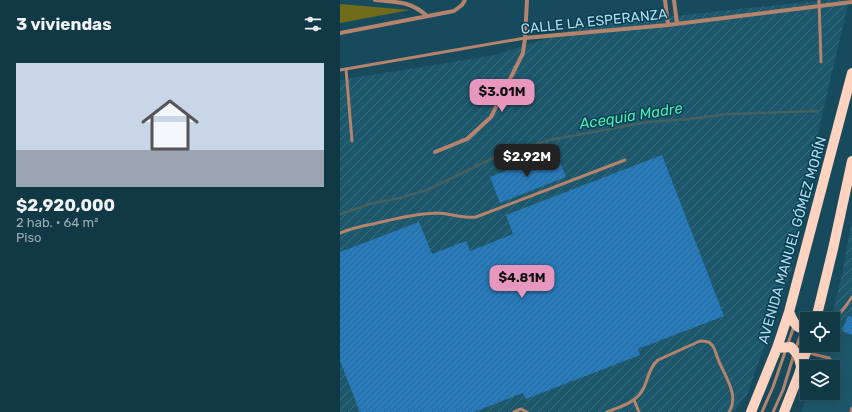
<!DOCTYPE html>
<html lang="es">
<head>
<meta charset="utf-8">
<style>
	body { margin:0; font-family:Rubik,sans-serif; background:#1e4350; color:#f1f3f6; height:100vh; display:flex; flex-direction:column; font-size:15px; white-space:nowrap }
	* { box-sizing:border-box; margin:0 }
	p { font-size:13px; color:#9cacb3 }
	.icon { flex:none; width:22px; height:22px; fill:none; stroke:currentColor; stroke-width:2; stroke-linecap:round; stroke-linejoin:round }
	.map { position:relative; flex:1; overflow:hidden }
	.details { display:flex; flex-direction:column; background:#113845; width:340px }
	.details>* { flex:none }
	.controls { position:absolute; left:460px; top:312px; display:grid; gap:8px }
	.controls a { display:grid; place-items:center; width:40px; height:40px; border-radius:0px; background:#113845; box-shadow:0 4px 16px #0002,0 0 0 1px #30525e; font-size:20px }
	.price { position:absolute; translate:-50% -34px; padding:0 9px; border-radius:8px; background:#e797bd; color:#111; font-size:13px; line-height:26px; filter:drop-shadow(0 1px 2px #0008) }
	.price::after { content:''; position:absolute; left:50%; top:24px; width:12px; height:9px; margin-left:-6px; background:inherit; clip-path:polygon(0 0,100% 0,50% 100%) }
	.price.on { background:#222; color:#fff }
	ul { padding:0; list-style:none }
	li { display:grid; align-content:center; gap:8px; height:212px; padding:0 16px }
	li span { display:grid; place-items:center; height:124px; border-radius:0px; color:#555 }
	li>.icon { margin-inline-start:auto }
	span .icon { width:72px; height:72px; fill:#fffc; stroke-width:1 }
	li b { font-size:17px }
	h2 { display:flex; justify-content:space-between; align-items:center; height:48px; padding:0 16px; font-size:17px }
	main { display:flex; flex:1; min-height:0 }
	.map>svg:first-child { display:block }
	.built { fill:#1d576b }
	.industrial { fill:url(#industrial-furrows) }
	.green { fill:#716c19 }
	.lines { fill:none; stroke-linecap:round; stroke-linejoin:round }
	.stream { stroke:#44605f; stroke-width:2.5 }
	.building { fill:url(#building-hatch) }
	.lane { stroke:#b6846c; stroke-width:3 }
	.street { stroke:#b6846c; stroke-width:4 }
	.primary { stroke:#fed4c1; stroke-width:10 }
	.labels { text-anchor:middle; stroke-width:3; stroke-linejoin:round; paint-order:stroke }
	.street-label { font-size:14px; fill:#b3ddef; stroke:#083f51 }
	.water-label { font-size:15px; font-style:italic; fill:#4ee9b4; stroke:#083f51 }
</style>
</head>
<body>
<main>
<section class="details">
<h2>3 viviendas<svg class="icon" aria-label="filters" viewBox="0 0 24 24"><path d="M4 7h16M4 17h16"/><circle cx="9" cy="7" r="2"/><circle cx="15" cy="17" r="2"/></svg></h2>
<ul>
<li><span style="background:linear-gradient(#c9d6e8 70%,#9aa5b1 0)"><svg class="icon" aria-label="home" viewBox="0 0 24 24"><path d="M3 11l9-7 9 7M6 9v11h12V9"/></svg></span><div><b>$2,920,000</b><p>2 hab. · 64 m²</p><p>Piso</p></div></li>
</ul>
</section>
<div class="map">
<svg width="512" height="412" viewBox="0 0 512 412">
	<defs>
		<pattern id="industrial-furrows" width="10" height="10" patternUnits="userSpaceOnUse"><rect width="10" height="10" fill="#1d576b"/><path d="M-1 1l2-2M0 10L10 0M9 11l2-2" fill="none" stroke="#3b6f80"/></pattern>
		<pattern id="building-hatch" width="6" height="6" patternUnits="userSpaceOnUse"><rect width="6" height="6" fill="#287cbc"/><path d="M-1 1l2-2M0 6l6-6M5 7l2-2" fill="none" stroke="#2e658e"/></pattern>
	</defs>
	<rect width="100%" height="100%" fill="#174a5c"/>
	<!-- built -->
	<path class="built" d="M 493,328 L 512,336 L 512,412 L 461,412 L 468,393 L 493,393 L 493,367 L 478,367 L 484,345 L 493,345 Z"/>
	<!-- industrial -->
	<path class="industrial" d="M 487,0 L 509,0 L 480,124 L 451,270 L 407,395 L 394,412 L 0,412 L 0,80 L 155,55 L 248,25 Z
		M 512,220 L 512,336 L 493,328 L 493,319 L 491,319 L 502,275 Z"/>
	<!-- green -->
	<path class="green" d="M 0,4 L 70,10 L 0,23 Z"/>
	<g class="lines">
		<!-- stream -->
		<path class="stream" d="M 0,214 L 33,203 L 60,198 L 87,190 L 149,160 L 173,151 L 210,140 L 308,122 L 350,119 L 389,114 L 478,111"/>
	</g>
	<!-- building -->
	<path class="building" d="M 217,155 L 226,177 L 160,203 L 150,177 L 195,159 L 197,162 Z
		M 322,155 L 384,316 L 298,349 L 300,355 L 186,399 L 183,393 L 134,412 L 20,412 L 0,361 L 0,252 L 79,222 L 92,254 L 126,241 L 130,251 L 173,234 L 166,215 Z
		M 508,316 L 512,317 L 512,335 L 502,331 Z"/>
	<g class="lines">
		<!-- lane -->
		<path class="lane" d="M 479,0 L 481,62
			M 6,69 L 12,141
			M 0,70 L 185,38
			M 0,233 C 10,229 22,226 33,224 C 53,219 75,214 96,213 C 110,213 123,219 136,217 L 285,160
			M 479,317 C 501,318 500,314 512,297
			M 456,348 L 462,331
			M 469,353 L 489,358 L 493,362 L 493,367
			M 461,375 L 467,376
			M 294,400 L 299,412
			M 174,412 L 181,409 L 187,412
			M 267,412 C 279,407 295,403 302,391 C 308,382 308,368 318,360 L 360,341 C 365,341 369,341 372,345 C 375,348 376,355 378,359 C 384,375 400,395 389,412
			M 422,412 L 433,387 L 454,326
			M 433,412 L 443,390 L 454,354
			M 511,412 L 512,408"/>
		<!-- street -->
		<path class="street" d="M 35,0 C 56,2 71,1 87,16
			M 325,0 L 328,25
			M 334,0 L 337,24
			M 0,33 L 114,11 L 122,5 L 125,0
			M 185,38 L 328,25 L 512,2
			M 95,152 L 127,139 L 151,117 L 183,53 L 185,38 L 187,0"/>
		<!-- primary -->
		<path class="primary" d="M 449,312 C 453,321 456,330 467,329
			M 476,319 L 493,249 L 512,161
			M 437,348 L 451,347 L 458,355 L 461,366
			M 411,412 L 437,348 L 449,312 L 512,73
			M 444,412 L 459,374 L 468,345"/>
	</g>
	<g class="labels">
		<!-- street labels -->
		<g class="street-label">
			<text transform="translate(254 21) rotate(-6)" y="5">CALLE LA ESPERANZA</text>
			<text transform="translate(452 240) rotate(-74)" y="5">AVENIDA MANUEL GÓMEZ MORÍN</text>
		</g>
		<!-- water labels -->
		<g class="water-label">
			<text transform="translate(291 116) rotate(-9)" y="5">Acequia Madre</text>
		</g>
	</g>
</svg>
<div class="controls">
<a><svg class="icon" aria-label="locate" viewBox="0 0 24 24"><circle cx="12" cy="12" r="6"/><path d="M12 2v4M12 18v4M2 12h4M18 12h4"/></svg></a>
<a><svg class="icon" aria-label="layers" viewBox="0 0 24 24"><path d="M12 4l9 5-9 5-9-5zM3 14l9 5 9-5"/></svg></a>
</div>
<b class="price" style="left:162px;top:113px">$3.01M</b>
<b class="price on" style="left:187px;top:178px">$2.92M</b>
<b class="price" style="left:182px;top:299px">$4.81M</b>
</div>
</main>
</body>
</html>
